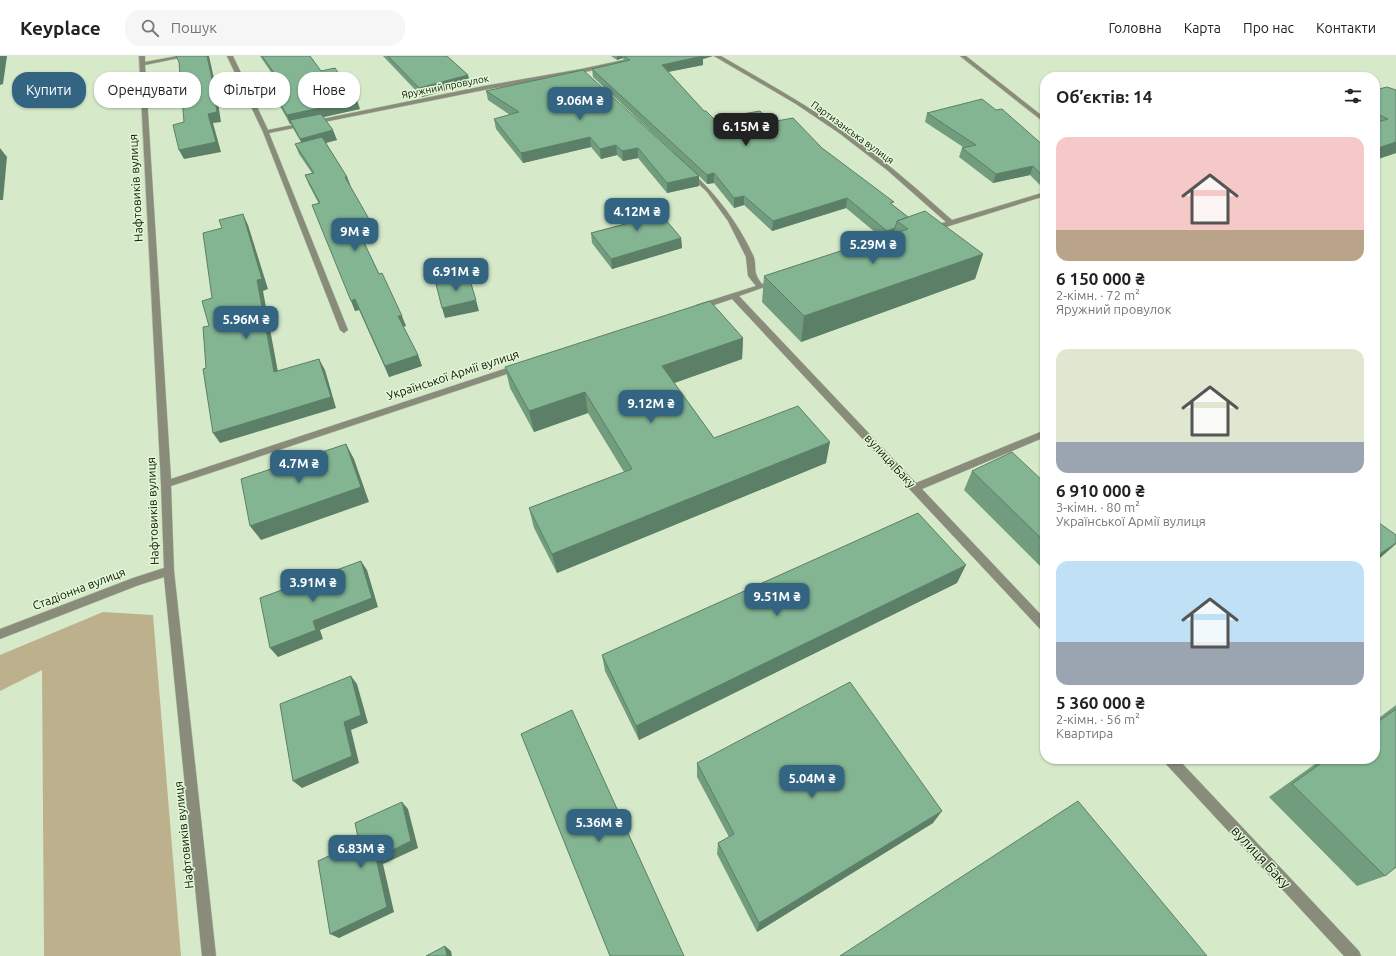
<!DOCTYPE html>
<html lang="uk">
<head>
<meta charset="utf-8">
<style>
	body { margin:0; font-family:Ubuntu,sans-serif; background:#f6f6f6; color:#222; height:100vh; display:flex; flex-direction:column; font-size:15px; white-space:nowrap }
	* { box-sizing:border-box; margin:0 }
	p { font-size:13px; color:#767676 }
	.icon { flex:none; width:22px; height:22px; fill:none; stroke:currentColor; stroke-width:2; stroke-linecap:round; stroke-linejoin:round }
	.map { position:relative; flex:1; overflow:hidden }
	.details { position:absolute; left:1040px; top:16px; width:340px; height:692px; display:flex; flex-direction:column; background:#fff; border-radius:16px; box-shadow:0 1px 3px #0004 }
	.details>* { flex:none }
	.banner { position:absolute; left:12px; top:16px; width:380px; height:36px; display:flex; gap:8px }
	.price { position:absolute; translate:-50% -34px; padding:0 9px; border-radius:8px; background:#336583; color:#fff; font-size:13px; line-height:26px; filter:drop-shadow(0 1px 2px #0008) }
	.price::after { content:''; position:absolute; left:50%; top:24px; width:12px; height:9px; margin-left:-6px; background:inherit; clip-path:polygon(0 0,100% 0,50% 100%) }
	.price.on { background:#222; color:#fff }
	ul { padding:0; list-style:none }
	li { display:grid; align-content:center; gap:8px; height:212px; padding:0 16px }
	li span { display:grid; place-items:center; height:124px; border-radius:12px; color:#555 }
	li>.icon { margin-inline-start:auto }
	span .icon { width:72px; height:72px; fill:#fffc; stroke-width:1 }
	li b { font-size:17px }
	h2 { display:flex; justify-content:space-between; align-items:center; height:48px; padding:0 16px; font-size:17px }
	.pill { padding:0 14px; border-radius:16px; background:#fff; box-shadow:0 1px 3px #0004; font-size:14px; line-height:36px }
	.pill.on { background:#336583; color:#fff }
	header { display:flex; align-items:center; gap:24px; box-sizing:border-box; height:56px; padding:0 20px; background:#fff; border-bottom:1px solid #e0e0e0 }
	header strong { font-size:19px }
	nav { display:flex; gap:22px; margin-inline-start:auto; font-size:14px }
	.search { width:280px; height:36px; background:#f6f6f6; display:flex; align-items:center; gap:10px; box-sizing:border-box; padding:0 14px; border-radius:16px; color:#767676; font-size:15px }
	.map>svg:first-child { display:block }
	.green { fill:#bdb18d }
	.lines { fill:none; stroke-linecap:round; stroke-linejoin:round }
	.street-casing { stroke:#b6c8ab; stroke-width:1 }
	.street { fill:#898b7b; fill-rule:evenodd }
	.wall { fill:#719c7e }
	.shaded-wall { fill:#5c7f67 }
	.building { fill:#83b593; stroke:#5c7f67 }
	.labels { text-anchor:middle; stroke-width:3; stroke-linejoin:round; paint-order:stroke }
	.far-street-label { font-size:10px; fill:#10170c; stroke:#e3f8d6 }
	.street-label { font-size:12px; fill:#10170c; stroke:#e3f8d6 }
	.near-street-label { font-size:14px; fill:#10170c; stroke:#e3f8d6 }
</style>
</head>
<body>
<header>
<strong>Keyplace</strong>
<div class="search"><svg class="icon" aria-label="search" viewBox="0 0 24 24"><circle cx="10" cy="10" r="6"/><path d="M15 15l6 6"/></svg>Пошук</div>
<nav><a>Головна</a><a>Карта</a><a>Про нас</a><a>Контакти</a></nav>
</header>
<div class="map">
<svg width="1396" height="900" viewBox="0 0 1396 900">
	<rect width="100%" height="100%" fill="#d6eac9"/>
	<!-- green -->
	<path class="green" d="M 103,556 L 153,559 L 181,900 L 44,900 L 42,614 L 0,635 L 0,599 Z"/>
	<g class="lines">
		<defs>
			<path id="street" d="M 139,0 L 145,0 L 145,6 L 177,0 L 189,0 L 145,9 L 171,423 L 516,309 L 522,309 L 523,311 L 522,313 L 171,430 L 174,515 L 216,900 L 202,900 L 164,521 L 139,529 L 0,583 L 0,573 L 133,522 L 164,512 L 161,428 Z
				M 227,0 L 233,0 L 268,74 L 484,30 L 581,13 L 642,0 L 652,0 L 581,17 L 484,34 L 269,77 L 348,274 L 344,277 L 340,274 L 263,76 Z
				M 714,0 L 721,0 C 762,24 804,47 843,75 C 882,102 917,133 952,164 L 1045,136 L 1045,140 L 933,175 L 927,175 L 927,171 L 946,166 L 887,114 L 839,77 L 796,48 Z
				M 960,0 L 966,0 L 1045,62 L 1045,67 Z
				M 687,115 L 691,115 C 717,139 738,167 753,199 C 758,211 751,214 762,228 L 775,224 L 779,226 L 739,240 L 916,427 L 1045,374 L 1045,381 L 922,433 L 1045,563 L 1045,576 L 1041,574 L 732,243 L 702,253 L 696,253 L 696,249 L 756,230 L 748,220 L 746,201 L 728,165 L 707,136 L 687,117 Z
				M 1163,703 L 1178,703 L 1359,895 L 1361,900 L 1344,900 L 1165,707 Z"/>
		</defs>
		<!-- street casing -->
		<use href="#street" class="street-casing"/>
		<!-- street -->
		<use href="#street" class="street"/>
	</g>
	<!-- wall -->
	<path class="wall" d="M 260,0 L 310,0 L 321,15 L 360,53 L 323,61 L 337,84 L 326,87 L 347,121 L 351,131 L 376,181 L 363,184 L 379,218 L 406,270 L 403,271 L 418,299 L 422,310 L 389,321 L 359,254 L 355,255 L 319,148 L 309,129 L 305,119 L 312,117 L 299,98 L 295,88 L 301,86 L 294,74 L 291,68 L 290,68 L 276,43 L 272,34 L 282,32 Z
		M 383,0 L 447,0 L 468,19 L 470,28 L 422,41 Z
		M 611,0 L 713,0 L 703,3 L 703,9 L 668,16 L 704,55 L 714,63 L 771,66 L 822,92 L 893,149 L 908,161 L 983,198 L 975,223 L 801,286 L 762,246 L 764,220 L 882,182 L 846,152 L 772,175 L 744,149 L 734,152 L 714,127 L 707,128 L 699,120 L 699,130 L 667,137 L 638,102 L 623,105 L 617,99 L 601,103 L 591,91 L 523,107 L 496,73 L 494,63 L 510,59 L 488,44 L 486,35 L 675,98 L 593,21 L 592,13 L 624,6 L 623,2 L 617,4 Z
		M 1375,34 L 1396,34 L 1396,97 L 1375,104 Z
		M 927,57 L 1045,91 L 1045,134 L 1030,119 L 993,127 L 959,101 L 962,92 L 963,91 L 925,66 Z
		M 623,151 L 681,182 L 682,192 L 612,213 L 592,187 L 591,177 L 628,167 L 623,161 Z
		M 743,282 L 742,303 L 674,327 L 714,382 L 826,407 L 557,517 L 534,472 L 529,452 L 624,416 L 588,357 L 534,376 L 510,332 L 505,311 Z
		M 972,415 L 1045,427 L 1045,515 L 964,434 Z
		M 957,527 L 639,684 L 605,615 L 602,599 Z
		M 1396,649 L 1396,811 L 1385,820 L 1357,830 L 1269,741 L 1322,703 L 1375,703 L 1375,665 Z
		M 697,707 L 933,767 L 757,876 L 717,798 L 718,787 L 729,781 L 697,721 Z"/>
	<!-- shaded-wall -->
	<path class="shaded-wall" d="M 0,0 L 7,0 L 3,28 L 0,29 Z
		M 207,0 L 209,0 L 215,27 L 221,66 L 213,67 L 221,96 L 184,103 L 179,94 Z
		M 617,0 L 623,0 L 623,2 L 617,4 Z
		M 696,0 L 713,0 L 703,3 L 703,9 L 662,17 L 662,9 Z
		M 468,19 L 470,28 L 422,41 L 419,32 Z
		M 357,44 L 360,53 L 292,68 L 290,64 L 291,68 L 290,68 L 287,59 Z
		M 333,74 L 337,84 L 304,92 L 300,83 Z
		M 590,81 L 591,91 L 523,107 L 521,97 Z
		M 1396,86 L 1396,97 L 1375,104 L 1375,93 Z
		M 616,89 L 617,99 L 601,103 L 600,93 Z
		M 0,92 L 7,101 L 3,144 L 0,144 Z
		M 638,92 L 638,102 L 623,105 L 622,95 Z
		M 1033,110 L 1030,119 L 993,127 L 996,118 Z
		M 714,117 L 714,127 L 707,128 L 707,119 Z
		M 699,120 L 699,130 L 667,137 L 667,127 Z
		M 345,121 L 347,121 L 351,131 Z
		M 744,140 L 744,149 L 734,152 L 734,142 Z
		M 847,142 L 846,152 L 772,175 L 773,165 Z
		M 243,158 L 248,169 L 268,233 L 263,235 L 280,327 L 274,316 Z
		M 373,170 L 376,181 L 362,184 L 358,174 Z
		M 895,172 L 893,181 L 885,184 L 887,175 Z
		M 681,182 L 682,192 L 612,213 L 611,203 Z
		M 983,198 L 975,223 L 801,286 L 804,260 Z
		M 355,243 L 359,254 L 355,255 L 351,245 Z
		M 476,244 L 479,255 L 445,262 L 442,252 Z
		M 398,260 L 402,260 L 406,270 L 402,271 Z
		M 743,282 L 742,303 L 663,331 L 662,310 Z
		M 418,299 L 422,310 L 389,321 L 385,310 Z
		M 319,303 L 325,314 L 336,352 L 220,387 L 213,377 Z
		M 585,336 L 588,357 L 534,376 L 529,355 Z
		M 830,386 L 826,407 L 557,517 L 552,498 Z
		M 346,388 L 354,403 L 369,446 L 261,484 L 250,470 Z
		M 1396,487 L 1396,488 L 1380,502 L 1375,505 L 1375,501 Z
		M 361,505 L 367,514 L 378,551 L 320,574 L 323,583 L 278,601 L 270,592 L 313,565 Z
		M 966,509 L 957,527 L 639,684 L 636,670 Z
		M 351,620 L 357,628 L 368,667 L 351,674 L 359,707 L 302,732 L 293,725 L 344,666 Z
		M 402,746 L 408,753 L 418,792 L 383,808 L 394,856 L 339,882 L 330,878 L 376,802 Z
		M 942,755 L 933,767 L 757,876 L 759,867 Z
		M 445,890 L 451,895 L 452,900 L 447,900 Z"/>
	<!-- building -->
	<path class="building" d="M 176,0 L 207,0 L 211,18 L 217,56 L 208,58 L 216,86 L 179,94 L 173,69 L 184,66 L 179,6 Z
		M 262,0 L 310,0 L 321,15 L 335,12 L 357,44 L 287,59 L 272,34 L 284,31 Z
		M 388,0 L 447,0 L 468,19 L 419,32 Z
		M 624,0 L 703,0 L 662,9 L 704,55 L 706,55 L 714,63 L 760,55 L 771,66 L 793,62 L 822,92 L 894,146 L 890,147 L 908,161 L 897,165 L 895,172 L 887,175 L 847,142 L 773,165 L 744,140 L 734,142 L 714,117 L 707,119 L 592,13 L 630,4 Z
		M 583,14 L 699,120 L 667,127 L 638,92 L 622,95 L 616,89 L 600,93 L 590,81 L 521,97 L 494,63 L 519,56 L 486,35 Z
		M 1387,31 L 1396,34 L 1396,86 L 1375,93 L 1375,67 L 1388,63 L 1375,57 L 1375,34 Z
		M 982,43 L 996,54 L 1002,53 L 1045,91 L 1045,122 L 1033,110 L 996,118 L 962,92 L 976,89 L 927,57 Z
		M 321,58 L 333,74 L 300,83 L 290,64 Z
		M 322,81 L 347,121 L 345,121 L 373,170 L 358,174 L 379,218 L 382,217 L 402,260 L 398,260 L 418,299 L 385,310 L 355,243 L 351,245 L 312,149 L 320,147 L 305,119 L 314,117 L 295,88 Z
		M 650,145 L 681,182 L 611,203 L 591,177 L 633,166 L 623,151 Z
		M 925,155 L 983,198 L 804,260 L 764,220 L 908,173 L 897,165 Z
		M 243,158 L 262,223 L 257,224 L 274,316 L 319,303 L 331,341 L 213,377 L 203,313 L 206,312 L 203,271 L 209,270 L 202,245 L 212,242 L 203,177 L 222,172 L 219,164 Z
		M 469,221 L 476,244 L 442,252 L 436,228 Z
		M 710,245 L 743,282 L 662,310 L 714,382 L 798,350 L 830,386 L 552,498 L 529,452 L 632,413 L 585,336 L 529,355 L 505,311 Z
		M 346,388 L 361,431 L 250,470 L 241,423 Z
		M 1012,396 L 1045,427 L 1045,486 L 972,415 Z
		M 918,457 L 966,509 L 636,670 L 602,599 Z
		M 1375,464 L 1396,479 L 1396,487 L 1375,501 Z
		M 361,505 L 372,542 L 313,565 L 316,574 L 270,592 L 260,542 Z
		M 351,620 L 361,659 L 344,666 L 352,700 L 293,725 L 280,648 Z
		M 850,626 L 942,755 L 759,867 L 718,787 L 734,778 L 697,707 Z
		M 1396,653 L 1396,811 L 1385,820 L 1292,728 L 1327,703 L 1375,703 L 1375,668 Z
		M 572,654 L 684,900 L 610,900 L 521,678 Z
		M 1078,745 L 1207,900 L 840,900 Z
		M 402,746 L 411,785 L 376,802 L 387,851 L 330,878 L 318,805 L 359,786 L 355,767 Z
		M 445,890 L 447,900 L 426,900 Z"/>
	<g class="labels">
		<!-- far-street labels -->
		<g class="far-street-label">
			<text transform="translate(445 30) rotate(-11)" y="4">Яружний провулок</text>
			<text transform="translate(853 76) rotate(36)" y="4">Партизанська вулиця</text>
		</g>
		<!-- street labels -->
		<g class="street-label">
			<text transform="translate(136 132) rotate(-93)" y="4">Нафтовиків вулиця</text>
			<text transform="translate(453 319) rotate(-18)" y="4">Української Армії вулиця</text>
			<text transform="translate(890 405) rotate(47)" y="4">вулиця Баку</text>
			<text transform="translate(153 455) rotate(-92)" y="4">Нафтовиків вулиця</text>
			<text transform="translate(79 533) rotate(-21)" y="4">Стадіонна вулиця</text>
			<text transform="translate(184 779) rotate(-96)" y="4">Нафтовиків вулиця</text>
		</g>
		<!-- near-street labels -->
		<g class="near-street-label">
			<text transform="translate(1261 801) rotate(47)" y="5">вулиця Баку</text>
		</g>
	</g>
</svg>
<b class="price" style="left:580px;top:65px">9.06M ₴</b>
<b class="price on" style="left:746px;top:91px">6.15M ₴</b>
<b class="price" style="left:637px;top:176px">4.12M ₴</b>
<b class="price" style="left:355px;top:196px">9M ₴</b>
<b class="price" style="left:873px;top:209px">5.29M ₴</b>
<b class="price" style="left:456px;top:236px">6.91M ₴</b>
<b class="price" style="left:246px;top:284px">5.96M ₴</b>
<b class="price" style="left:651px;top:368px">9.12M ₴</b>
<b class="price" style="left:299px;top:428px">4.7M ₴</b>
<b class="price" style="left:313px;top:547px">3.91M ₴</b>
<b class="price" style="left:777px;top:561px">9.51M ₴</b>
<b class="price" style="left:812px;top:743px">5.04M ₴</b>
<b class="price" style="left:599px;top:787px">5.36M ₴</b>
<b class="price" style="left:361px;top:813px">6.83M ₴</b>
<div class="banner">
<a class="pill on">Купити</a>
<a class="pill">Орендувати</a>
<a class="pill">Фільтри</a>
<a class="pill">Нове</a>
</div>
<section class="details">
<h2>Об’єктів: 14<svg class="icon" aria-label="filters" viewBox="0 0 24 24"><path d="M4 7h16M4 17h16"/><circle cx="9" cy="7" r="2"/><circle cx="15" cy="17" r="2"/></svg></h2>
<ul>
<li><span style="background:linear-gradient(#f6c9c9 75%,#b9a48a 0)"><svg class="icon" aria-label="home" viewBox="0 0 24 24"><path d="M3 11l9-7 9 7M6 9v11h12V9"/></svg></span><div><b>6 150 000 ₴</b><p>2-кімн. · 72 m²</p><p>Яружний провулок</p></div></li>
<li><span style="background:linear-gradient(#dfe7d0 75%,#9aa5b1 0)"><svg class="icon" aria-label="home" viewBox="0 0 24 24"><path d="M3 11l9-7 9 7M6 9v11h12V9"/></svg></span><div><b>6 910 000 ₴</b><p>3-кімн. · 80 m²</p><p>Української Армії вулиця</p></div></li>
<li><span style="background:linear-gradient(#bfe0f5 65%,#9aa5b1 0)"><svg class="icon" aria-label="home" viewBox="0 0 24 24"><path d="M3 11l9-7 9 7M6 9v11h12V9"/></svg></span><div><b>5 360 000 ₴</b><p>2-кімн. · 56 m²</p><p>Квартира</p></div></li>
</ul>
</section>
</div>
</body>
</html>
